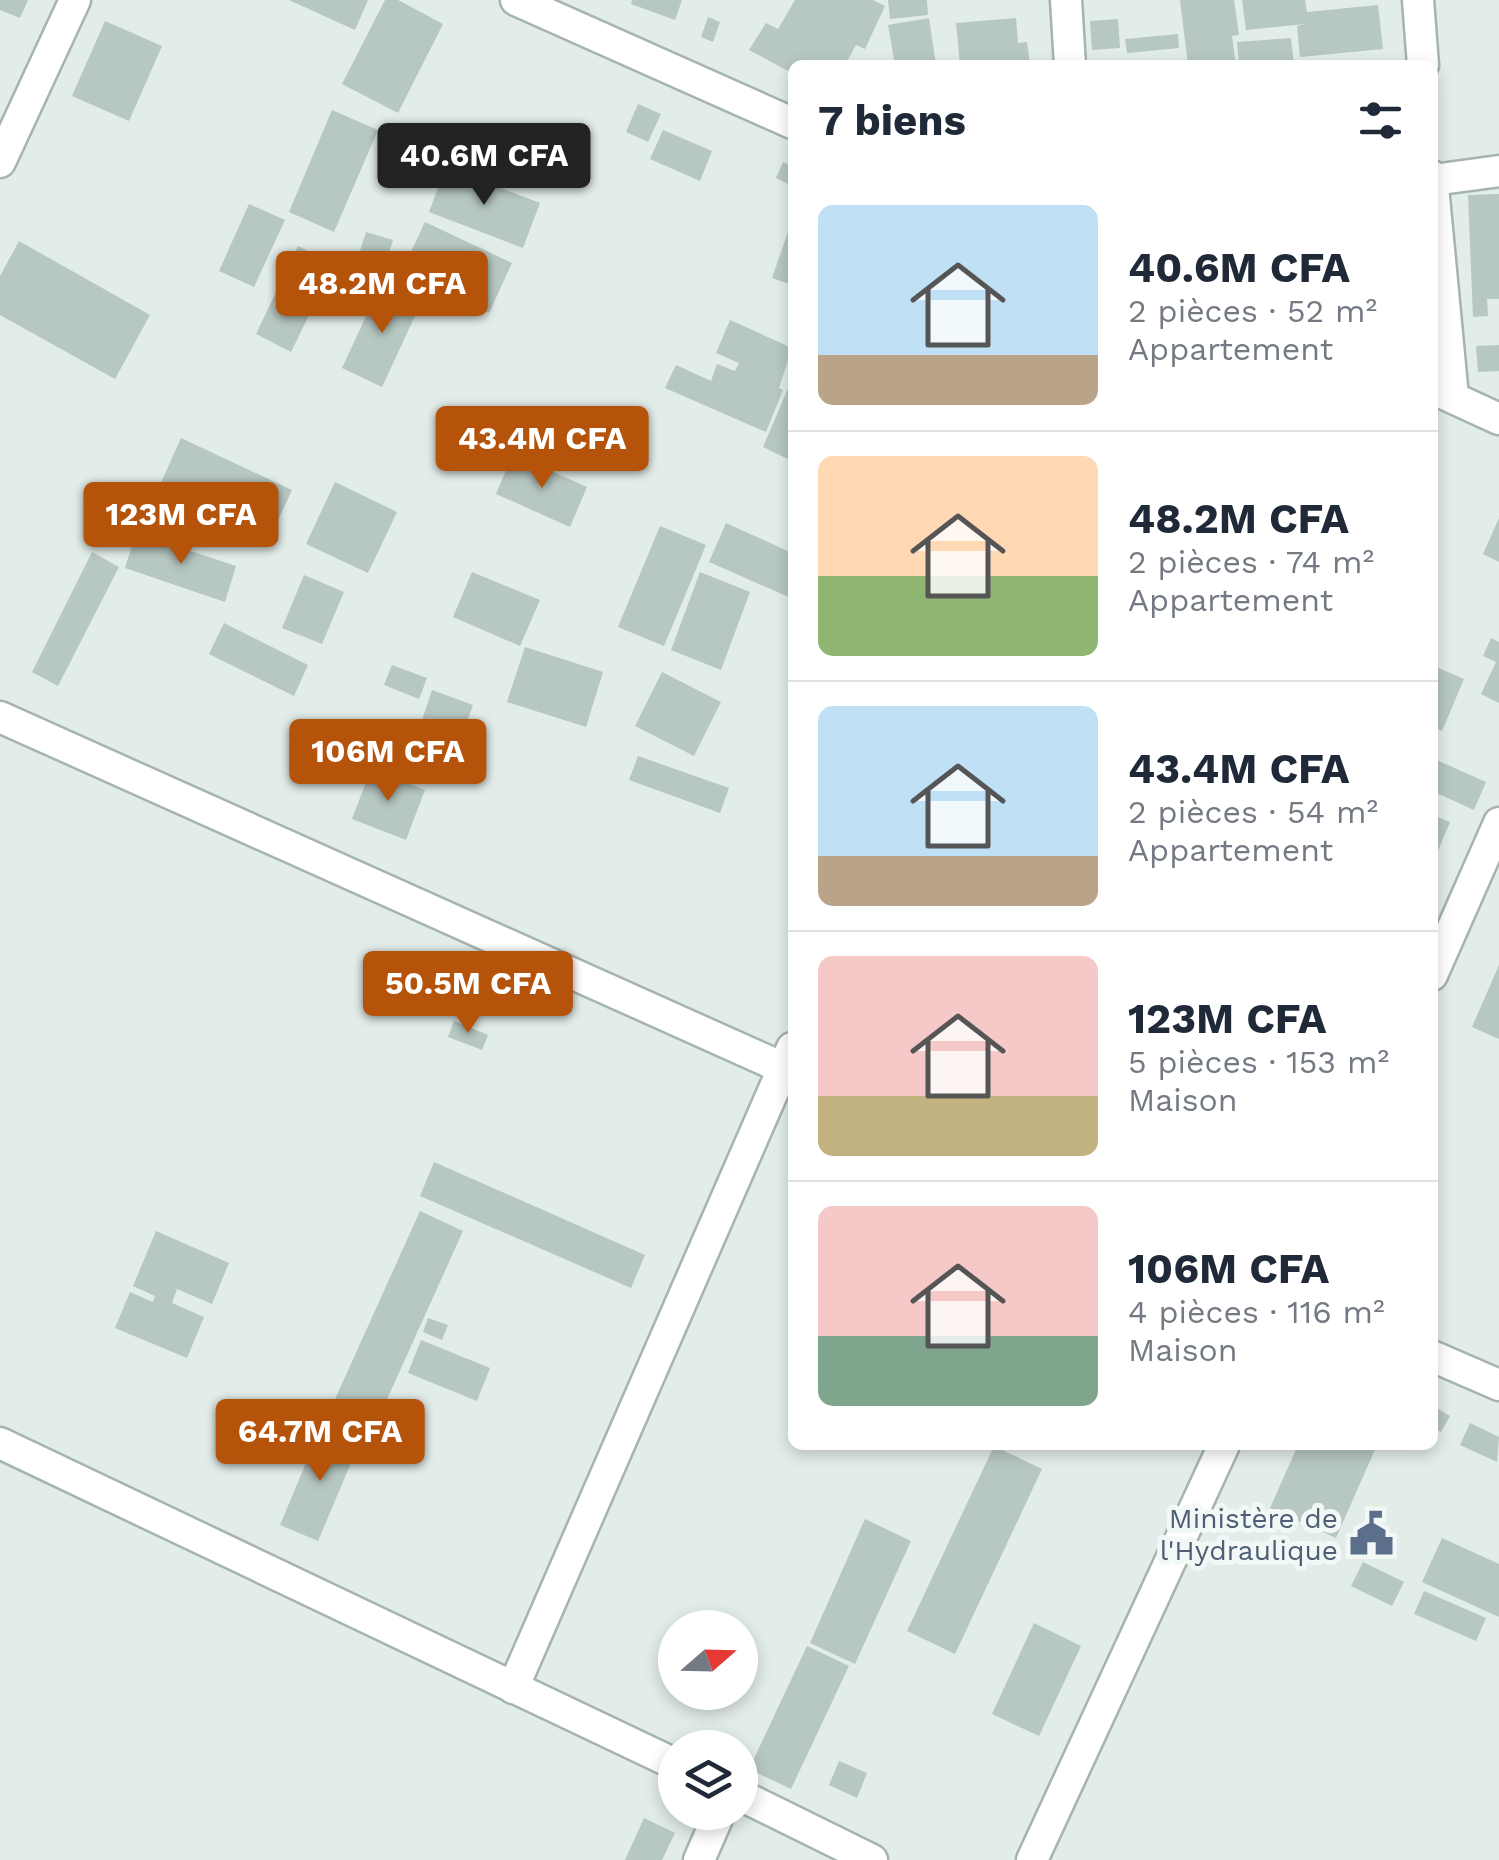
<!DOCTYPE html>
<html lang="fr">
<head>
<meta charset="utf-8">
<style>
	body { margin:0; font-family:"Work Sans",sans-serif; background:#f6f6f7; color:#1f2937; height:100vh; display:flex; flex-direction:column; font-size:38px; white-space:nowrap }
	* { box-sizing:border-box; margin:0 }
	p { font-size:32px; color:#747a83 }
	.icon { flex:none; width:55px; height:55px; fill:none; stroke:currentColor; stroke-width:2; stroke-linecap:round; stroke-linejoin:round }
	.map { position:relative; flex:1; overflow:hidden }
	.side { position:absolute; left:788px; top:60px; width:650px; height:1390px; display:flex; flex-direction:column; background:#fff; border-radius:15px; box-shadow:0 5px 15px #0003 }
	.side>* { flex:none }
	.needle { width:65px; rotate:70deg }
	.fabs { position:absolute; left:658px; top:1610px; display:grid; gap:20px }
	.fabs a { display:grid; place-items:center; width:100px; height:100px; border-radius:50%; background:#fff; box-shadow:0 5px 15px #0003; font-size:50px }
	.price { position:absolute; translate:-50% -85px; padding:0 22px; border-radius:10px; background:#b45309; color:#fff; font-size:32px; line-height:65px; filter:drop-shadow(0 2px 5px #0008) }
	.price::after { content:''; position:absolute; left:50%; top:60px; width:30px; height:22px; margin-left:-15px; background:inherit; clip-path:polygon(0 0,100% 0,50% 100%) }
	.price.on { background:#222; color:#fff }
	ul { padding:0; list-style:none }
	li { display:flex; align-items:center; gap:30px; height:250px; padding:0 30px }
	li+li { border-top:2px solid #e0e1e3 }
	li span { display:grid; place-items:center; flex:none; width:280px; height:200px; border-radius:15px; color:#555 }
	li>.icon { margin-inline-start:auto }
	span .icon { width:120px; height:120px; fill:#fffc; stroke-width:1 }
	li b { font-size:42px }
	h2 { display:flex; justify-content:space-between; align-items:center; height:120px; padding:0 30px; font-size:42px }
	.map>svg:first-child { display:block }
	.building { fill:#b7c7c1 }
	.lines { fill:none; stroke-linecap:round; stroke-linejoin:round }
	.minor-casing { stroke:#a5b4af; stroke-width:35 }
	.minor { stroke:#fff; stroke-width:30 }
	.labels { text-anchor:middle; stroke-width:10; stroke-linejoin:round; paint-order:stroke }
	.service-label { font-size:28px; fill:#4e5e75; stroke:#f2f8f6; text-anchor:end }
</style>
</head>
<body>
<div class="map">
<svg width="1499" height="1860" viewBox="0 0 1499 1860">
	<rect width="100%" height="100%" fill="#e2ece8"/>
	<!-- building -->
	<path class="building" d="M 0,0 L 28,0 L 20,18 L 0,10 Z
		M 289,0 L 368,0 L 355,30 Z
		M 385,0 L 398,0 L 443,24 L 398,113 L 342,84 Z
		M 632,0 L 682,0 L 675,20 L 631,4 Z
		M 795,0 L 873,0 L 885,6 L 865,49 L 856,45 L 845,65 L 792,65 L 792,73 L 749,50 L 766,23 L 778,29 Z
		M 888,0 L 927,0 L 928,15 L 890,19 Z
		M 1180,0 L 1234,0 L 1239,35 L 1232,36 L 1236,65 L 1188,65 Z
		M 1242,0 L 1305,0 L 1307,12 L 1378,5 L 1383,49 L 1300,57 L 1297,26 L 1305,24 L 1246,30 Z
		M 708,17 L 720,22 L 713,42 L 701,37 Z
		M 929,18 L 936,65 L 895,65 L 888,25 Z
		M 1016,18 L 1018,43 L 1027,42 L 1030,65 L 960,65 L 956,23 Z
		M 1118,19 L 1120,48 L 1092,50 L 1090,21 Z
		M 105,21 L 162,46 L 129,121 L 72,96 Z
		M 1178,34 L 1179,48 L 1127,53 L 1125,39 Z
		M 1291,38 L 1294,65 L 1239,65 L 1237,42 Z
		M 638,104 L 661,114 L 648,142 L 626,132 Z
		M 332,110 L 378,130 L 334,232 L 289,212 Z
		M 663,130 L 712,151 L 700,181 L 650,159 Z
		M 388,131 L 441,156 L 433,174 L 379,149 Z
		M 783,162 L 792,166 L 792,186 L 776,178 Z
		M 446,167 L 540,203 L 523,248 L 429,212 Z
		M 1499,194 L 1499,299 L 1487,299 L 1488,316 L 1473,317 L 1468,195 Z
		M 249,204 L 285,220 L 254,287 L 219,271 Z
		M 425,222 L 512,263 L 489,313 L 402,271 Z
		M 789,229 L 792,231 L 792,285 L 772,278 Z
		M 366,232 L 393,240 L 387,259 L 360,251 Z
		M 19,241 L 150,315 L 115,379 L 0,315 L 0,276 Z
		M 298,246 L 334,264 L 291,352 L 256,334 Z
		M 381,284 L 421,303 L 382,387 L 342,368 Z
		M 730,320 L 792,348 L 779,388 L 783,390 L 766,432 L 665,388 L 676,365 L 711,381 L 717,364 L 735,371 L 739,363 L 716,353 Z
		M 1499,345 L 1499,371 L 1478,372 L 1476,346 Z
		M 792,379 L 792,461 L 763,447 Z
		M 181,438 L 292,490 L 266,546 L 156,494 Z
		M 513,454 L 587,487 L 570,527 L 496,494 Z
		M 335,482 L 397,512 L 368,573 L 306,544 Z
		M 1499,518 L 1499,562 L 1483,554 Z
		M 726,523 L 792,553 L 791,598 L 709,562 Z
		M 660,526 L 706,545 L 664,646 L 618,627 Z
		M 136,533 L 236,566 L 225,602 L 125,568 Z
		M 92,552 L 119,567 L 58,686 L 32,672 Z
		M 472,572 L 540,600 L 520,646 L 453,617 Z
		M 700,572 L 750,592 L 721,670 L 671,650 Z
		M 304,575 L 344,592 L 322,644 L 282,628 Z
		M 224,623 L 308,665 L 294,696 L 209,654 Z
		M 1491,638 L 1499,642 L 1499,703 L 1481,694 L 1496,662 L 1483,656 Z
		M 525,647 L 603,672 L 586,727 L 507,702 Z
		M 392,665 L 427,678 L 419,699 L 384,685 Z
		M 1432,665 L 1464,679 L 1442,731 L 1432,727 Z
		M 662,672 L 721,702 L 694,756 L 635,726 Z
		M 432,690 L 473,705 L 447,779 L 407,765 Z
		M 360,732 L 394,738 L 390,756 L 356,749 Z
		M 638,756 L 729,788 L 720,813 L 629,780 Z
		M 1432,758 L 1486,782 L 1474,810 L 1432,791 Z
		M 371,769 L 425,790 L 406,840 L 352,819 Z
		M 1432,815 L 1450,822 L 1433,863 L 1432,863 Z
		M 1499,965 L 1499,1039 L 1472,1027 Z
		M 454,1021 L 488,1035 L 482,1050 L 448,1037 Z
		M 434,1162 L 645,1255 L 631,1288 L 420,1196 Z
		M 420,1211 L 463,1231 L 370,1437 L 327,1417 Z
		M 156,1231 L 229,1263 L 212,1304 L 177,1289 L 172,1303 L 204,1317 L 187,1358 L 115,1328 L 130,1292 L 153,1302 L 155,1296 L 133,1286 Z
		M 428,1318 L 448,1325 L 442,1340 L 423,1332 Z
		M 421,1340 L 490,1368 L 477,1401 L 408,1373 Z
		M 1432,1405 L 1450,1416 L 1441,1432 L 1432,1427 Z
		M 1470,1423 L 1499,1437 L 1497,1462 L 1460,1445 Z
		M 321,1427 L 359,1444 L 318,1541 L 280,1525 Z
		M 1298,1445 L 1377,1445 L 1336,1538 L 1270,1508 Z
		M 994,1446 L 1042,1469 L 955,1654 L 907,1631 Z
		M 865,1519 L 911,1541 L 855,1664 L 810,1643 Z
		M 1442,1538 L 1499,1564 L 1499,1617 L 1422,1582 Z
		M 1363,1562 L 1404,1582 L 1392,1606 L 1351,1586 Z
		M 1424,1591 L 1486,1618 L 1476,1641 L 1414,1614 Z
		M 1034,1623 L 1081,1646 L 1039,1736 L 992,1714 Z
		M 807,1646 L 849,1666 L 791,1789 L 749,1769 Z
		M 839,1761 L 867,1773 L 857,1798 L 829,1785 Z
		M 644,1818 L 675,1833 L 662,1860 L 625,1860 Z"/>
	<g class="lines">
		<defs>
			<path id="minor" d="M 516,0 L 792,123
				M 1066,0 L 1070,65
				M 1418,0 L 1423,65
				M 0,162 L 75,0
				M 1432,176 L 1453,397
				M 1433,180 L 1499,171
				M 1438,391 L 1499,419
				M 0,717 L 792,1072
				M 1432,975 L 1499,823
				M 1432,1356 L 1499,1385
				M 0,1443 L 675,1764
				M 513,1688 L 792,1048
				M 740,1795 L 872,1860
				M 699,1860 L 720,1812
				M 1032,1860 L 1224,1445"/>
		</defs>
		<!-- minor casing -->
		<use href="#minor" class="minor-casing"/>
		<!-- minor -->
		<use href="#minor" class="minor"/>
	</g>
	<!-- icons -->
	<defs>
		<symbol id="civic-bare" viewBox="-9 -9 18 18"><path d="M-.6-6.5H3V-4.5H.6V-3L4-1V1h2V6H-6V1h2V-1L-.6-3ZM-1.2 2.5V6h2.4V2.5Z" fill="#5c6f8a" stroke="#f2f8f6" stroke-width="2.5" paint-order="stroke"/></symbol>
	</defs>
	<g fill-rule="evenodd">
		<use href="#civic-bare" x="1340" y="1502" width="63" height="63"/>
	</g>
	<g class="labels">
		<!-- service labels -->
		<g class="service-label">
			<text x="1338" y="1528">Ministère de<tspan x="1338" dy="32">l'Hydraulique</tspan></text>
		</g>
	</g>
</svg>
<div class="fabs">
<a><svg class="needle" viewBox="-14 -14 28 28"><path d="M0-13l5 13h-10z" fill="#e53935"/><path d="M0 13l5-13h-10z" fill="#747a83"/></svg></a>
<a><svg class="icon" aria-label="layers" viewBox="0 0 24 24"><path d="M12 4l9 5-9 5-9-5zM3 14l9 5 9-5"/></svg></a>
</div>
<b class="price on" style="left:484px;top:208px">40.6M CFA</b>
<b class="price" style="left:382px;top:336px">48.2M CFA</b>
<b class="price" style="left:542px;top:491px">43.4M CFA</b>
<b class="price" style="left:181px;top:567px">123M CFA</b>
<b class="price" style="left:388px;top:804px">106M CFA</b>
<b class="price" style="left:468px;top:1036px">50.5M CFA</b>
<b class="price" style="left:320px;top:1484px">64.7M CFA</b>
<section class="side">
<h2>7 biens<svg class="icon" aria-label="filters" viewBox="0 0 24 24"><path d="M4 7h16M4 17h16"/><circle cx="9" cy="7" r="2"/><circle cx="15" cy="17" r="2"/></svg></h2>
<ul>
<li><span style="background:linear-gradient(#bfe0f5 75%,#b9a48a 0)"><svg class="icon" aria-label="home" viewBox="0 0 24 24"><path d="M3 11l9-7 9 7M6 9v11h12V9"/></svg></span><div><b>40.6M CFA</b><p>2 pièces · 52 m²</p><p>Appartement</p></div></li>
<li><span style="background:linear-gradient(#ffd9b3 60%,#8fb573 0)"><svg class="icon" aria-label="home" viewBox="0 0 24 24"><path d="M3 11l9-7 9 7M6 9v11h12V9"/></svg></span><div><b>48.2M CFA</b><p>2 pièces · 74 m²</p><p>Appartement</p></div></li>
<li><span style="background:linear-gradient(#bfe0f5 75%,#b9a48a 0)"><svg class="icon" aria-label="home" viewBox="0 0 24 24"><path d="M3 11l9-7 9 7M6 9v11h12V9"/></svg></span><div><b>43.4M CFA</b><p>2 pièces · 54 m²</p><p>Appartement</p></div></li>
<li><span style="background:linear-gradient(#f6c9c9 70%,#c2b280 0)"><svg class="icon" aria-label="home" viewBox="0 0 24 24"><path d="M3 11l9-7 9 7M6 9v11h12V9"/></svg></span><div><b>123M CFA</b><p>5 pièces · 153 m²</p><p>Maison</p></div></li>
<li><span style="background:linear-gradient(#f6c9c9 65%,#7fa58c 0)"><svg class="icon" aria-label="home" viewBox="0 0 24 24"><path d="M3 11l9-7 9 7M6 9v11h12V9"/></svg></span><div><b>106M CFA</b><p>4 pièces · 116 m²</p><p>Maison</p></div></li>
</ul>
</section>
</div>
</body>
</html>
